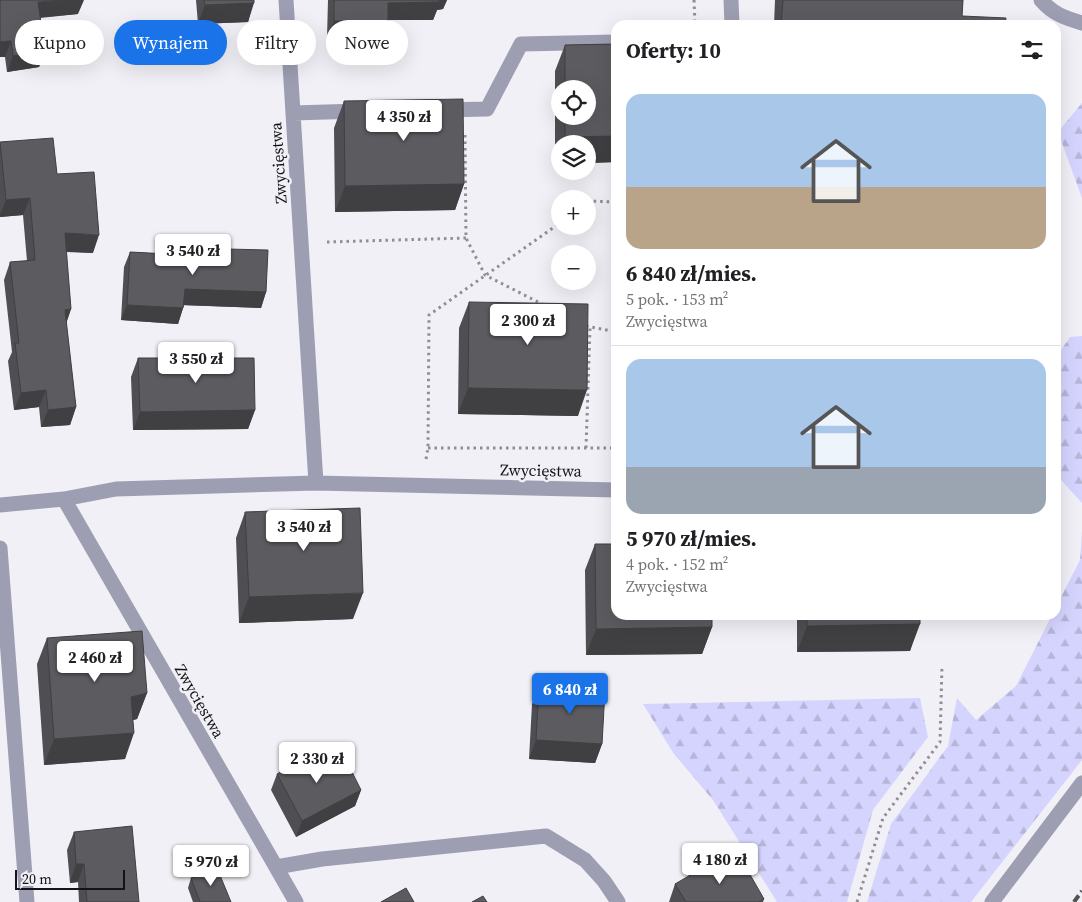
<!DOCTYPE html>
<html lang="pl">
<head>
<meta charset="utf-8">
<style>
	body { margin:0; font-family:"Source Serif 4",serif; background:#f2f2f2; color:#202124; height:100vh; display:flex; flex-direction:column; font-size:19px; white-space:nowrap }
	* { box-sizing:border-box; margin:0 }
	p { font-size:16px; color:#757577 }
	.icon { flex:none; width:28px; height:28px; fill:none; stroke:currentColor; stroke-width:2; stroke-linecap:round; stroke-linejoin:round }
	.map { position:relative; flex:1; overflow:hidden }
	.drawer { position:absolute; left:611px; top:20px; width:450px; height:600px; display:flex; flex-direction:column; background:#fff; border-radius:15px; box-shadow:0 5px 20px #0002 }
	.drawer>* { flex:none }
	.top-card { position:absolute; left:15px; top:20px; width:475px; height:45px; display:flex; gap:10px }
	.tools { position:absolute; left:551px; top:80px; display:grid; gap:10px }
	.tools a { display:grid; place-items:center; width:45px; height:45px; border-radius:50%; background:#fff; box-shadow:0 5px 20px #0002; font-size:25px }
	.scale { position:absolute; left:15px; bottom:12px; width:110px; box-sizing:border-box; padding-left:5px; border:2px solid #141416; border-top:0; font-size:14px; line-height:18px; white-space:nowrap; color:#141416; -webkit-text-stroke:4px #f0f0f6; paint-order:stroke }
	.price { position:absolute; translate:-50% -42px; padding:0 11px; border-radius:5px; background:#fff; color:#222; font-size:16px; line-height:32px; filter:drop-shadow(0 1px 2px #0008) }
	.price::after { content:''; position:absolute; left:50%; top:30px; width:15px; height:11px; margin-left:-8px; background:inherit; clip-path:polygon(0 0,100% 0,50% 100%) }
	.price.current { background:#1a73e8; color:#fff }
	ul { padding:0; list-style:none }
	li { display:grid; align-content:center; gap:10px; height:265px; padding:0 15px }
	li+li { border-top:1px solid #e0e0e0 }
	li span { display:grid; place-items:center; height:155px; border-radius:15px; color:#555 }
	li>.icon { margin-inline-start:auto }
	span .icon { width:90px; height:90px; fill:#fffc; stroke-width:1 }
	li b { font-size:21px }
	h2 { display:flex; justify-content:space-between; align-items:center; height:60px; padding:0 15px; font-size:21px }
	.tag { padding:0 18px; border-radius:22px; background:#fff; box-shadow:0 5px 20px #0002; font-size:18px; line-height:45px }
	.tag.current { background:#1a73e8; color:#fff }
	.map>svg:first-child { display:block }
	.forest { fill:url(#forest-firs) }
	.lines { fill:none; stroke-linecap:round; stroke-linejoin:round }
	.path { stroke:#8e8e93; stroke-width:3; stroke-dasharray:2.5 4; stroke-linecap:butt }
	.minor { stroke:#9e9eb3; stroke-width:15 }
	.rail { stroke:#525255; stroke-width:4; stroke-dasharray:8 4; stroke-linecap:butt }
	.wall { fill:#4e4e53; fill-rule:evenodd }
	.shaded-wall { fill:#404043 }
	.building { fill:#5b5b60; stroke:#404043 }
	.labels { text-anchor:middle; stroke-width:5; stroke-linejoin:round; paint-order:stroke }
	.street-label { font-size:16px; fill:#141416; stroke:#f0f0f6 }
</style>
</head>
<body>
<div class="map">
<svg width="1082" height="902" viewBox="0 0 1082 902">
	<defs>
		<pattern id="forest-firs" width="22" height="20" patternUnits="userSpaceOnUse" patternTransform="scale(1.25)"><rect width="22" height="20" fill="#d5d4fe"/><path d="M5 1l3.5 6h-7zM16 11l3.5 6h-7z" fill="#b6b5d9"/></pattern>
	</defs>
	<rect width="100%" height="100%" fill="#f0f0f6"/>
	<!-- forest -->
	<path class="forest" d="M 1082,103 L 1082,198 L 1058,132 Z
		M 1082,336 L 1082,503 L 1061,480 L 1056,470 L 1056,357 L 1070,337 Z
		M 1082,531 L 1082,760 L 971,902 L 867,902 L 891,824 L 948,746 L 957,698 L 976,720 L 1016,686 L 1052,615 L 1056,615 L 1056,607 L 1080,560 Z
		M 920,698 L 928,737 L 873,810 L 847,902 L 777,902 L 713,800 L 674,754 L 643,704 Z"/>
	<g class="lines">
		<!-- path -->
		<path class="path" d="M 694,0 L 695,25
			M 465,135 L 466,238 L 485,275 L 542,304
			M 588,203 L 590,201 L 616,202
			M 327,242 L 466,238
			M 586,326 L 616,332
			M 428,448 L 616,448
			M 586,448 L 590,328
			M 426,459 L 428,448 L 429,315 L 560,223
			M 857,902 L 883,818 L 940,742 L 942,665"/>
		<!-- minor -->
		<path class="minor" d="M 286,0 L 293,113
			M 731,0 L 732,25
			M 1041,0 C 1053,14 1065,18 1082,23
			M 443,110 L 487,109 L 521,44 L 616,42
			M 316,483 L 293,113 L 360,111
			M 64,499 L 276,867
			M 0,505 L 64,499 L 116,489 L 316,483 L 616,490
			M 0,548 L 27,902
			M 296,902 L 276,867 L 322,859 L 546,836 L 585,860 L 604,881 L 618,902
			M 992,902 L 1082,783"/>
		<!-- rail -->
		<path class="rail" d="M 1074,902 L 1082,891"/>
	</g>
	<!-- wall -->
	<path class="wall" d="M 0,0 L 78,14 L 40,18 L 45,51 L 39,67 L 7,72 L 5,57 L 0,57 Z
		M 196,0 L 254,0 L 248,22 L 198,24 Z
		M 328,0 L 447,0 L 443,9 L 437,10 L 433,20 L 388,20 L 381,49 L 354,49 L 354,39 L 327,38 Z
		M 775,0 L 963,0 L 962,16 L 1005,25 L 774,25 Z
		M 616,44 L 616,162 L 588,163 L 588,144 L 560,144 L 560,163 L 555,163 L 555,71 L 565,45 ZM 560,89 L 588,89 L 588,116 L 560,116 Z
		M 344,101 L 464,184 L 455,210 L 335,212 L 334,128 Z
		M 0,143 L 57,174 L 93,253 L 66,252 L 71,309 L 66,323 L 76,407 L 70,425 L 41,427 L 39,407 L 14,410 L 8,361 L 12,352 L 4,280 L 10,262 L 27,261 L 23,215 L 0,217 Z
		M 227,249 L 266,292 L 261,308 L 184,305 L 178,324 L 121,320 L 124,267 L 130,252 L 224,257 Z
		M 469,302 L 578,416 L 458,414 L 459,328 Z
		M 138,358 L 255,410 L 248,429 L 133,430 L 131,377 Z
		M 245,512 L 353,619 L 239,623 L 236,538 Z
		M 595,544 L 712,627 L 702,654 L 586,655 L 585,570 Z
		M 797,615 L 920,615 L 910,651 L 797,652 Z
		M 47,638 L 147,693 L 137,719 L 133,720 L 125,759 L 44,765 L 37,664 Z
		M 539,686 L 602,744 L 595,763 L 529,759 L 532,704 Z
		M 336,770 L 361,790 L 355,806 L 296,837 L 271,790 L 277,774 Z
		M 74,832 L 139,902 L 79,902 L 78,882 L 70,883 L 67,850 Z
		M 732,871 L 764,899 L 763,902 L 669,902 L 675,884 Z
		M 191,878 L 231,902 L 193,902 L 188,888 Z"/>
	<!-- shaded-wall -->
	<path class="shaded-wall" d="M 62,0 L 84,0 L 78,14 L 32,18 L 38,2 Z
		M 436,0 L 447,0 L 443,9 L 437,10 L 433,20 L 382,20 L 388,3 Z
		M 254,3 L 248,22 L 198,24 L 205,5 Z
		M 334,21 L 360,21 L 354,39 L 327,38 Z
		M 388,31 L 381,49 L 354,49 L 360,32 Z
		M 11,41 L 5,57 L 0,57 L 0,42 Z
		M 45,51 L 39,67 L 7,72 L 13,56 Z
		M 616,136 L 616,162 L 588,163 L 588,144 L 562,144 L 565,137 Z
		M 560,150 L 560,163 L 555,163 Z
		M 464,184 L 455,210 L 335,212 L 345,186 Z
		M 30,198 L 23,215 L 0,217 L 0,215 L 6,200 Z
		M 65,233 L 99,235 L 93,253 L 58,251 Z
		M 185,289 L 266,292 L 261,308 L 179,305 Z
		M 127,305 L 183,308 L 178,324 L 121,320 Z
		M 71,309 L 65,327 L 65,310 Z
		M 468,388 L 587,390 L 578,416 L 458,414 Z
		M 46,390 L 39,407 L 14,410 L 21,393 Z
		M 76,407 L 70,425 L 41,427 L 48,410 Z
		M 255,410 L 248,429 L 133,430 L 140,412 Z
		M 363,593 L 353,619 L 239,623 L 249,597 Z
		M 920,624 L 910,651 L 797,652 L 807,626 Z
		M 712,627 L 702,654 L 586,655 L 596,629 Z
		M 147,693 L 137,719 L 121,723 L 131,697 Z
		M 134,733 L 125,759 L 44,765 L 54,739 Z
		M 536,740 L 602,744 L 595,763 L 529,759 Z
		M 361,790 L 355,806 L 296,837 L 302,821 Z
		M 76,864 L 84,864 L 78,882 L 70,883 Z"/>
	<!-- building -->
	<path class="building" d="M 0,0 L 62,0 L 38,2 L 45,51 L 13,56 L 11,41 L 0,42 Z
		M 204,0 L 254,0 L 254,3 L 205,5 Z
		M 334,0 L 439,0 L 440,2 L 388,3 L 388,31 L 360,32 L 360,21 L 334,21 Z
		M 783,0 L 963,0 L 962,16 L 1006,18 L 1005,25 L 781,25 Z
		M 616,44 L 616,136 L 565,137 L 565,116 L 588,116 L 588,89 L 565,89 L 565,45 Z
		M 463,99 L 464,184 L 345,186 L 344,101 Z
		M 53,138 L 57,174 L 94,172 L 99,235 L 65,233 L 71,309 L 65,310 L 76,407 L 48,410 L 46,390 L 21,393 L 15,343 L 19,343 L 10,262 L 35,260 L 30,198 L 6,200 L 0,142 Z
		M 227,249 L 268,250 L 266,292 L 185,289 L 183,308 L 127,305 L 130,252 L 226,257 Z
		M 469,302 L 588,304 L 587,390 L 468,388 Z
		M 138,358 L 254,358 L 255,410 L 140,412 Z
		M 360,508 L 363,593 L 249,597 L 245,512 Z
		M 595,544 L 616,544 L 616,615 L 712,615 L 712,627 L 596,629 Z
		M 807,615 L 920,615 L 920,624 L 807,626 Z
		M 142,631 L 147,693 L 131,697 L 134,733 L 54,739 L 47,638 Z
		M 539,686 L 605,690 L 602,744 L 536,740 Z
		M 324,749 L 336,770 L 348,764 L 361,790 L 302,821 L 277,774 Z
		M 132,826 L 139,902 L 87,902 L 84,864 L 76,864 L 74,832 Z
		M 723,856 L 732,871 L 744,864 L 764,899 L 759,902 L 686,902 L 675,884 Z
		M 217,868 L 231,902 L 200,902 L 191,878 Z
		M 406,888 L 414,902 L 381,902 Z
		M 483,896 L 487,902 L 472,902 Z"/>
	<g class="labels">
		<!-- street labels -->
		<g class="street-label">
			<text transform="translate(278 163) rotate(-94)" y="6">Zwycięstwa</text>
			<text transform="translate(541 470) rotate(1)" y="6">Zwycięstwa</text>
			<text transform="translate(200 701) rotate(60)" y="6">Zwycięstwa</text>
		</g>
	</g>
</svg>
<div class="tools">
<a><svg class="icon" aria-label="locate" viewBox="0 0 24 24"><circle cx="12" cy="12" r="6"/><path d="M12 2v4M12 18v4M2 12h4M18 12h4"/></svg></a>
<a><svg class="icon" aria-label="layers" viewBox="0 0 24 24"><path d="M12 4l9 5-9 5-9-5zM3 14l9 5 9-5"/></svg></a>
<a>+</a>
<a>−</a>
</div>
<div class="scale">20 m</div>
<b class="price" style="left:404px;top:142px">4 350 zł</b>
<b class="price" style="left:193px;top:276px">3 540 zł</b>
<b class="price" style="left:528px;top:346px">2 300 zł</b>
<b class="price" style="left:196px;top:384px">3 550 zł</b>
<b class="price" style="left:304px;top:552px">3 540 zł</b>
<b class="price" style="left:95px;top:683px">2 460 zł</b>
<b class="price current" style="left:570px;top:715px">6 840 zł</b>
<b class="price" style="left:317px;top:784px">2 330 zł</b>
<b class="price" style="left:720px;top:885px">4 180 zł</b>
<b class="price" style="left:211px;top:887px">5 970 zł</b>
<div class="top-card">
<a class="tag">Kupno</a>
<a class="tag current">Wynajem</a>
<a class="tag">Filtry</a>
<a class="tag">Nowe</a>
</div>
<section class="drawer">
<h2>Oferty: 10<svg class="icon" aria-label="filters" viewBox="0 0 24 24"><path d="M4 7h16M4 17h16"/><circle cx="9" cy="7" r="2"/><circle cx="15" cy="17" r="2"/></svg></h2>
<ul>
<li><span style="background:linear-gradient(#a9c7e8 60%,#b9a48a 0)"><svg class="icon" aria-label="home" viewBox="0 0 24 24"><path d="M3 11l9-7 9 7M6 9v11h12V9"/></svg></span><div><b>6 840 zł/mies.</b><p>5 pok. · 153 m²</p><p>Zwycięstwa</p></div></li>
<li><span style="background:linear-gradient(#a9c7e8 70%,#9aa5b1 0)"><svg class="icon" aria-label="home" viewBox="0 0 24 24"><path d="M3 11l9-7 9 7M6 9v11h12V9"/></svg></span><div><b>5 970 zł/mies.</b><p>4 pok. · 152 m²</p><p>Zwycięstwa</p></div></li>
</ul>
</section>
</div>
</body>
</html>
